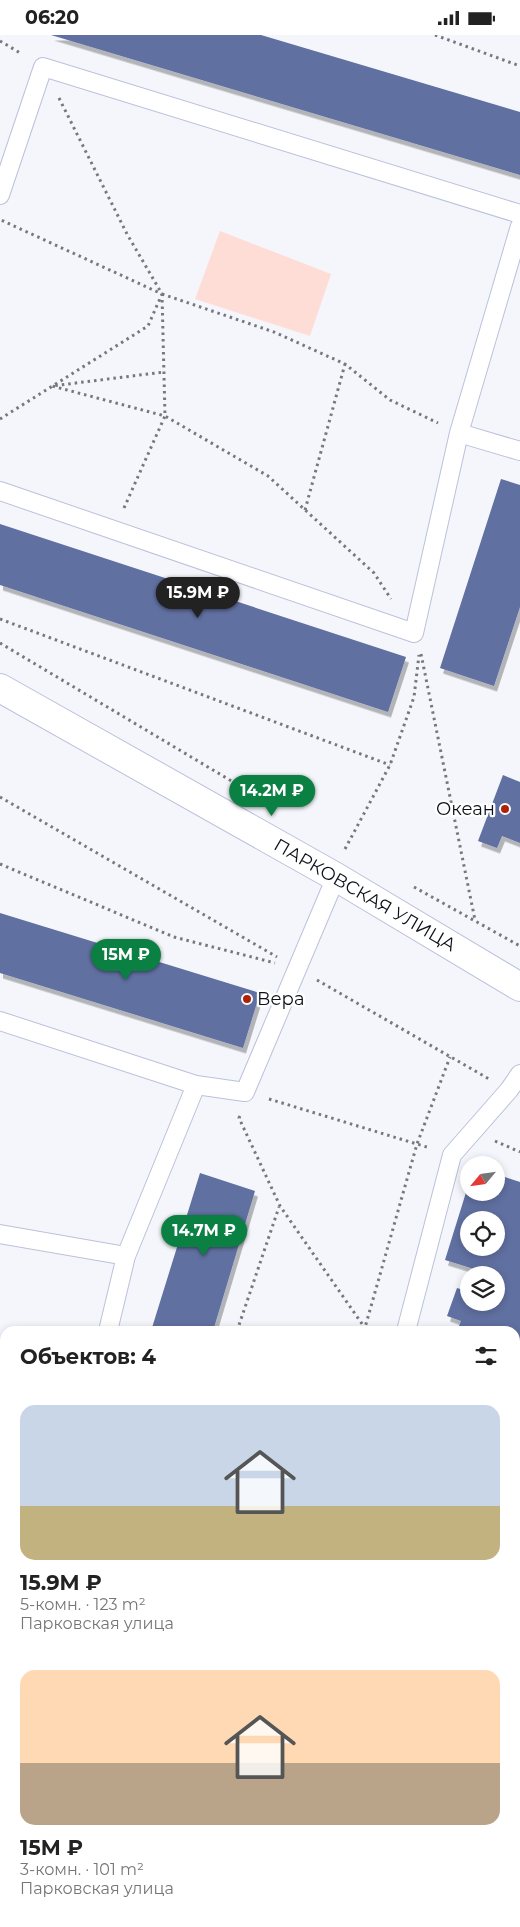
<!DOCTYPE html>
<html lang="ru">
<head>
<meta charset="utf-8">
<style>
	body { margin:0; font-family:Montserrat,sans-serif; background:#f6f6f6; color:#222; height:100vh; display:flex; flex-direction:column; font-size:19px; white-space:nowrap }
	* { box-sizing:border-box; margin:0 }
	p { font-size:16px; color:#767676 }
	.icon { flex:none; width:28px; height:28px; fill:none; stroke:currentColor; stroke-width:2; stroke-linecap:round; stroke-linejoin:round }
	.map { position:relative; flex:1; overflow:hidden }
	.side { position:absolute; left:0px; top:1291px; width:520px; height:601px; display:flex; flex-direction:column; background:#fff; border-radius:15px 15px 0 0; box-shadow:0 2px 8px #0003 }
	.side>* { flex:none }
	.needle { width:32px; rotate:241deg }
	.controls { position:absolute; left:460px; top:1121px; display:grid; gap:10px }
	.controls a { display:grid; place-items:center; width:45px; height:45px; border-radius:50%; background:#fff; box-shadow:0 2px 8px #0003; font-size:25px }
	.price { position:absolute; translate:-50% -42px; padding:0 11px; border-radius:18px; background:#0b8043; color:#fff; font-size:16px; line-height:32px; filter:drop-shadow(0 1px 2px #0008) }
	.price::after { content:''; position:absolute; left:50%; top:30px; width:15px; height:11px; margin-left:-8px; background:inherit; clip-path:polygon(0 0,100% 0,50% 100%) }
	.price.selected { background:#222; color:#fff }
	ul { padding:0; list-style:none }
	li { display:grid; align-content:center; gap:10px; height:265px; padding:0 20px }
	li span { display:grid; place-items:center; height:155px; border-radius:15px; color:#555 }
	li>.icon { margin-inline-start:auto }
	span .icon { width:90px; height:90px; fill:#fffc; stroke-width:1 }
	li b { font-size:21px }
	h2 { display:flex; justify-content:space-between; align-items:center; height:60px; padding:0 20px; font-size:21px }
	.status { display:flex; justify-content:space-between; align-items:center; height:35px; padding:0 25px; background:#fff; direction:ltr }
	.status svg { height:14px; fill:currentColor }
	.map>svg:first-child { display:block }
	.green { fill:#fdddd6 }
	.building { fill:#606fa1; fill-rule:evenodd; filter:url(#shadow) }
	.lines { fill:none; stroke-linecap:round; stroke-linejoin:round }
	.service-casing { stroke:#bac2db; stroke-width:20 }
	.minor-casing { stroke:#bac2db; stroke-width:30 }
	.path { stroke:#76787f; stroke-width:3; stroke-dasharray:2.5 4; stroke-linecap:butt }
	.service { stroke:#fff; stroke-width:18 }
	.minor { stroke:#fff; stroke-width:28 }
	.poi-dot { fill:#ae2102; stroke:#fff; stroke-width:2 }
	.labels { text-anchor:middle; stroke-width:4.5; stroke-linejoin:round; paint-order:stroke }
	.poi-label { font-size:18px; fill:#0d1018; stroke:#fff; text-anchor:end }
	.street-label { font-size:18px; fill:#0d1018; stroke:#fff }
</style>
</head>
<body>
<div class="status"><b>06:20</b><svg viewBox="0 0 49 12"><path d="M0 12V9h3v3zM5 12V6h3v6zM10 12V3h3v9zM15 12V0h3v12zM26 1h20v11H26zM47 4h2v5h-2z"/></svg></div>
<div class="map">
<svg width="520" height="1892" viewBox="0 0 520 1892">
	<defs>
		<filter id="shadow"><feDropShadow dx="3" dy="5.5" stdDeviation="0" flood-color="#0004"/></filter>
	</defs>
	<rect width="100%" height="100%" fill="#f4f6fb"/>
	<!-- green -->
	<path class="green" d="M 220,196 L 331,239 L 310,301 L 195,264 Z"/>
	<!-- building -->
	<path class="building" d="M 51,0 L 261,0 L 520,77 L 520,140 Z
		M 501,444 L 520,450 L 520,572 L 494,651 L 440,633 Z
		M 0,489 L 406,622 L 388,677 L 0,550 Z
		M 503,740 L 520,747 L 520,808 L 502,801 L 497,813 L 478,806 Z
		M 0,878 L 260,958 L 243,1013 L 0,938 Z
		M 200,1138 L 255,1156 L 213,1296 L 151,1296 Z
		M 496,1139 L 520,1147 L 520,1329 L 515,1328 L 515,1296 L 457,1296 L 461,1286 L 447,1281 L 457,1253 L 467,1256 L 469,1252 L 469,1268 L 496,1268 L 496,1240 L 472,1240 L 474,1234 L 445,1225 L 468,1151 L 469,1158 L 496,1158 ZM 469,1185 L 496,1185 L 496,1212 L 469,1212 Z
		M 515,1331 L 520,1333 L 520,1393 L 515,1391 Z
		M 5,1561 L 5,1659 L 0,1665 L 0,1567 Z
		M 515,1703 L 520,1706 L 520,1777 L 515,1774 Z
		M 203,1888 L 282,1888 L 288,1892 L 208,1892 Z
		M 398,1888 L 442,1888 L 438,1892 L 404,1892 Z"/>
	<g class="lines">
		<defs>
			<path id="service" d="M 0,160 L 43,32 L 520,179
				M 459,398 L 520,191
				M 0,456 L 414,598 L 459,398 L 520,416
				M 0,986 L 196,1050 L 245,1057 L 336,842
				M 0,1199 L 126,1221
				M 108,1296 L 126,1221 L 196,1050
				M 406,1296 L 452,1120 L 509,1055 L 520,1039
				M 515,1419 L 520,1421
				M 0,1521 L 5,1515
				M 515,1857 L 519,1860
				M 362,1888 L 368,1892"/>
			<path id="minor" d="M 0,653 L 336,842 L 520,952"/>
		</defs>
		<!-- service casing -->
		<use href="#service" class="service-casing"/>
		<!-- minor casing -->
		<use href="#minor" class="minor-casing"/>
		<!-- path -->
		<path class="path" d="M 435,0 L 520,31
			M 0,6 L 22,19
			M 59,63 L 127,199 L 162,259 L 165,381 L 268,441 L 374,538 L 391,564
			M 162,259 L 274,297 L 345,329 L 390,365 L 438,388
			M 0,384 L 148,291 L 162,259 L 1,185
			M 124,473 L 165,381 L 52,351 L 164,337
			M 305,475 L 345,329
			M 0,584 L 390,730
			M 0,608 L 270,769
			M 421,619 L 475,885
			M 0,762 L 277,922
			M 345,814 L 390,730 L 414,662 L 419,620
			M 0,829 L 174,902 L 275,928
			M 414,852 L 520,911
			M 317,945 L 489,1044
			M 269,1064 L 430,1113
			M 240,1081 L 239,1083 L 280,1171 L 367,1296
			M 495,1106 L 520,1117
			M 237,1296 L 279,1172
			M 364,1296 L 417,1109 L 450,1022
			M 0,1830 L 5,1824"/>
		<!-- service -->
		<use href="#service" class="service"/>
		<!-- minor -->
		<use href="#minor" class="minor"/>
	</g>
	<!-- markers -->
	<g class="poi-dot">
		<circle cx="505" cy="774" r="5"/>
		<circle cx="247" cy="964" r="5"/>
	</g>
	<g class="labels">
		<!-- poi labels -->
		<g class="poi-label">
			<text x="495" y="780">Океан</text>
			<text x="257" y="970" text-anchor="start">Вера</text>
		</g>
		<!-- street labels -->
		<g class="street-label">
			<text transform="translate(365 860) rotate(30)" y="6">ПАРКОВСКАЯ УЛИЦА</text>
		</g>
	</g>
</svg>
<div class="controls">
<a><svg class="needle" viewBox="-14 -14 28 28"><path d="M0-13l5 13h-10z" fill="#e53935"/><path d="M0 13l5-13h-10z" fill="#767676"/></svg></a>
<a><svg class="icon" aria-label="locate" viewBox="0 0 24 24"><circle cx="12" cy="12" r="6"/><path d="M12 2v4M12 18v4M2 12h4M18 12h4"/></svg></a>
<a><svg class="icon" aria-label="layers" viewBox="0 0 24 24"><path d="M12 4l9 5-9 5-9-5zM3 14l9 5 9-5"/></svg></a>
</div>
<b class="price selected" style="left:198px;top:584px">15.9M ₽</b>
<b class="price" style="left:272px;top:782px">14.2M ₽</b>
<b class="price" style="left:126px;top:946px">15M ₽</b>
<b class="price" style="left:204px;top:1222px">14.7M ₽</b>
<section class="side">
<h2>Объектов: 4<svg class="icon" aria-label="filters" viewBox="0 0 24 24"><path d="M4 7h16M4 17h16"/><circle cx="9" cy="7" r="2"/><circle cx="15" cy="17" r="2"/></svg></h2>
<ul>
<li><span style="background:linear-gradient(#c9d6e8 65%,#c2b280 0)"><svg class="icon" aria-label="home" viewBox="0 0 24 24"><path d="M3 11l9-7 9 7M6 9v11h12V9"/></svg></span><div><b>15.9M ₽</b><p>5-комн. · 123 m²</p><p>Парковская улица</p></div></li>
<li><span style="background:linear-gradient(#ffd9b3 60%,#b9a48a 0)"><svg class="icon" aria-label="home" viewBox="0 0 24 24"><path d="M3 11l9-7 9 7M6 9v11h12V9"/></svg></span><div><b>15M ₽</b><p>3-комн. · 101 m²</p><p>Парковская улица</p></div></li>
</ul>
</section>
</div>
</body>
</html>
